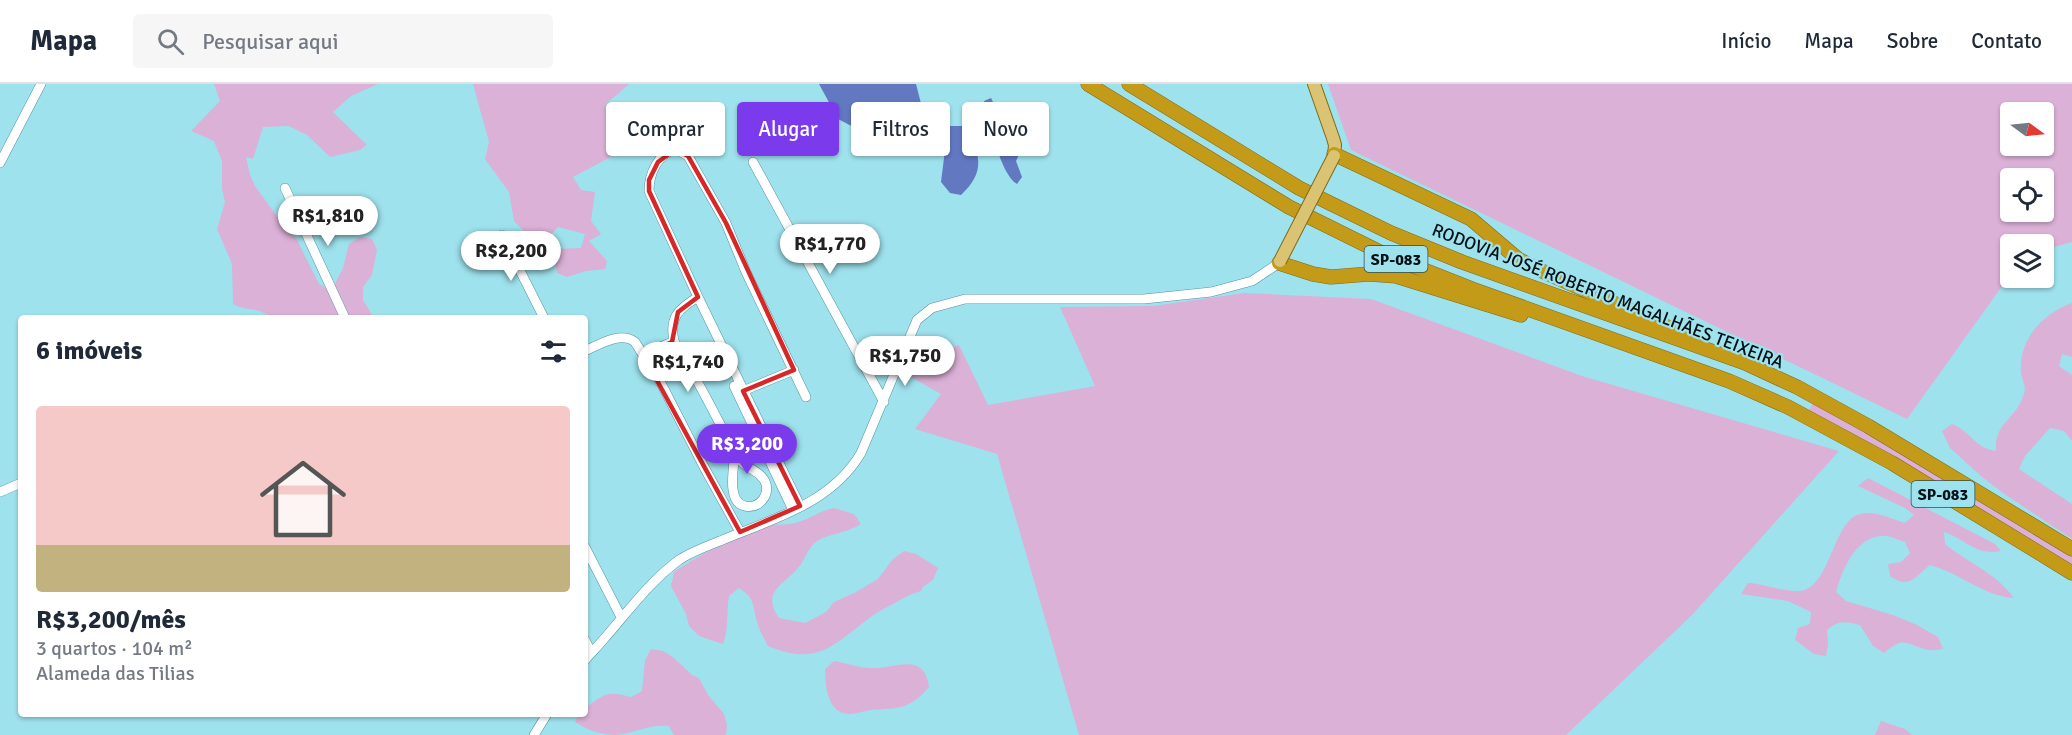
<!DOCTYPE html>
<html lang="pt">
<head>
<meta charset="utf-8">
<style>
	body { margin:0; font-family:Signika,sans-serif; background:#f6f6f7; color:#1f2937; height:100vh; display:flex; flex-direction:column; font-size:22px; white-space:nowrap }
	* { box-sizing:border-box; margin:0 }
	p { font-size:20px; color:#747a83 }
	.icon { flex:none; width:33px; height:33px; fill:none; stroke:currentColor; stroke-width:2; stroke-linecap:round; stroke-linejoin:round }
	.map { position:relative; flex:1; overflow:hidden }
	.side { position:absolute; left:18px; top:231px; width:570px; height:402px; display:flex; flex-direction:column; background:#fff; border-radius:6px; box-shadow:0 2px 4px #0004 }
	.side>* { flex:none }
	.top-card { position:absolute; left:606px; top:18px; width:570px; height:54px; display:flex; gap:12px }
	.needle { width:39px; rotate:105deg }
	.fabs { position:absolute; left:2000px; top:18px; display:grid; gap:12px }
	.fabs a { display:grid; place-items:center; width:54px; height:54px; border-radius:6px; background:#fff; box-shadow:0 2px 4px #0004; font-size:30px }
	.price { position:absolute; translate:-50% -51px; padding:0 14px; border-radius:21px; background:#fff; color:#222; font-size:20px; line-height:39px; filter:drop-shadow(0 2px 3px #0008) }
	.price::after { content:''; position:absolute; left:50%; top:36px; width:18px; height:14px; margin-left:-9px; background:inherit; clip-path:polygon(0 0,100% 0,50% 100%) }
	.price.selected { background:#7c3aed; color:#fff }
	ul { padding:0; list-style:none }
	li { display:grid; align-content:center; gap:12px; height:318px; padding:0 18px }
	li span { display:grid; place-items:center; height:186px; border-radius:6px; color:#555 }
	li>.icon { margin-inline-start:auto }
	span .icon { width:108px; height:108px; fill:#fffc; stroke-width:1 }
	li b { font-size:26px }
	h2 { display:flex; justify-content:space-between; align-items:center; height:72px; padding:0 18px; font-size:26px }
	.tag { padding:0 21px; border-radius:6px; background:#fff; box-shadow:0 2px 4px #0004; font-size:21px; line-height:54px }
	.tag.selected { background:#7c3aed; color:#fff }
	header { display:flex; align-items:center; gap:36px; box-sizing:border-box; height:84px; padding:0 30px; background:#fff; border-bottom:2px solid #e0e1e3 }
	header strong { font-size:28px }
	nav { display:flex; gap:33px; margin-inline-start:auto; font-size:21px }
	.search { width:420px; height:54px; background:#f6f6f7; display:flex; align-items:center; gap:15px; box-sizing:border-box; padding:0 21px; border-radius:6px; color:#747a83; font-size:22px }
	.map>svg:first-child { display:block }
	.green { fill:#dbb1d7; fill-rule:evenodd }
	.water { fill:#6279c2 }
	.lines { fill:none; stroke-linecap:round; stroke-linejoin:round }
	.minor-casing { stroke:#51949f; stroke-width:10 }
	.major-casing { stroke:#7f6a17; stroke-width:14 }
	.highway-casing { stroke:#7f6a17; stroke-width:15 }
	.minor { stroke:#fff; stroke-width:9 }
	.major { stroke:#dbc374; stroke-width:12 }
	.highway { stroke:#c39b18; stroke-width:14 }
	.major-bridge-casing { stroke:#7f6a17; stroke-width:14; stroke-linecap:butt }
	.major-bridge { stroke:#dbc374; stroke-width:12 }
	.marked { fill:none; stroke:#d62828; stroke-width:4.5; stroke-linejoin:round }
	.labels { text-anchor:middle; stroke-width:4.5; stroke-linejoin:round; paint-order:stroke }
	.shield { fill:#9ee2ed; stroke:#2f4f56; stroke-width:1.5 }
	.shield-label { font-size:16px; font-weight:bold; fill:#001015 }
	.street-label { font-size:18px; fill:#001015; stroke:#9ee2ed }
</style>
</head>
<body>
<header>
<strong>Mapa</strong>
<div class="search"><svg class="icon" aria-label="search" viewBox="0 0 24 24"><circle cx="10" cy="10" r="6"/><path d="M15 15l6 6"/></svg>Pesquisar aqui</div>
<nav><a>Início</a><a>Mapa</a><a>Sobre</a><a>Contato</a></nav>
</header>
<div class="map">
<svg width="2072" height="651" viewBox="0 0 2072 651">
	<rect width="100%" height="100%" fill="#9ee2ed"/>
	<!-- green -->
	<path class="green" d="M 214,0 L 378,0 L 351,12 L 333,28 L 367,61 L 360,66 L 330,73 L 307,51 L 289,42 L 263,43 L 253,75 L 246,73 L 250,91 L 255,102 L 287,146 L 296,154 L 319,200 L 331,207 L 343,184 L 349,160 L 360,153 L 372,155 L 377,166 L 372,191 L 363,203 L 363,216 L 374,234 L 271,234 C 258,222 248,228 233,220 L 232,180 L 217,145 L 225,118 L 222,105 L 222,77 L 214,57 L 191,47 L 220,17 Z
		M 473,0 L 629,0 L 606,20 L 624,66 L 573,93 L 581,106 L 595,108 L 591,137 L 601,150 L 589,157 L 607,177 L 605,185 L 586,187 L 567,193 L 557,189 L 553,165 L 581,164 L 585,150 L 558,143 L 548,154 L 532,156 L 514,137 L 509,108 L 485,75 L 489,58 Z
		M 1328,0 L 2072,0 L 2072,158 L 2043,166 L 2043,160 L 2010,160 L 2010,191 L 1907,335 L 1351,66 ZM 2010,28 L 2043,28 L 2043,62 L 2010,62 ZM 2010,94 L 2043,94 L 2043,128 L 2010,128 Z
		M 1244,209 L 1371,215 L 1582,292 L 1839,367 L 1692,531 L 1566,651 L 1079,651 L 997,370 L 915,345 L 941,310 L 909,292 L 918,278 L 959,261 L 988,321 L 1095,302 L 1060,223 L 1153,222 Z
		M 2072,219 L 2072,273 L 2062,270 L 2059,282 L 2072,291 L 2072,357 L 2064,347 L 2050,344 L 2025,372 L 2019,385 L 2072,420 L 2072,455 L 2003,409 L 1981,392 L 1950,364 L 1942,347 L 1952,340 C 1972,348 1974,364 1996,367 C 1994,340 2013,337 2022,315 C 2028,302 2023,301 2021,289 C 2018,256 2043,229 2072,219 Z
		M 1814,317 L 2072,470 L 2072,484 L 1875,364 L 1809,326 Z
		M 1868,394 L 1995,460 L 2001,467 C 1975,472 1966,455 1944,448 L 1945,460 C 1967,478 1996,489 2014,514 C 1983,512 1960,489 1930,481 C 1914,493 1910,506 1890,492 L 1888,480 L 1901,478 L 1910,469 L 1905,458 C 1898,456 1889,451 1882,452 C 1855,453 1842,487 1836,508 L 1846,517 L 1893,531 L 1917,541 L 1938,553 L 1943,565 C 1939,565 1933,567 1929,566 C 1906,562 1906,550 1884,569 L 1873,562 L 1860,541 C 1846,537 1838,536 1827,546 L 1828,560 L 1826,572 L 1814,570 L 1795,556 L 1798,544 L 1810,540 L 1811,528 L 1788,517 L 1741,510 L 1748,499 C 1764,500 1786,508 1799,507 C 1831,505 1832,437 1860,430 C 1874,426 1892,435 1905,439 L 1914,431 L 1905,424 L 1858,402 Z
		M 834,424 L 854,430 L 861,440 C 847,449 831,449 817,457 C 809,462 806,473 801,480 C 788,500 759,505 779,534 L 805,539 L 826,528 L 834,518 L 856,508 L 878,495 L 893,475 L 904,467 L 916,470 L 938,484 L 933,496 L 923,503 L 921,507 C 913,509 908,512 900,516 C 890,522 878,527 868,535 C 831,563 817,582 768,562 C 764,554 759,546 757,538 C 752,521 756,515 739,504 L 729,512 C 726,528 729,545 723,560 L 699,552 L 689,542 L 686,530 L 671,502 L 674,488 C 698,471 743,448 772,441 C 779,440 787,441 795,439 C 810,435 819,427 834,424 Z
		M 651,565 L 663,567 L 674,574 L 692,591 L 699,594 L 708,611 L 724,630 L 727,641 L 726,651 L 674,651 L 669,642 C 648,640 636,649 616,651 C 602,651 587,646 575,638 L 579,630 L 585,630 L 585,624 C 604,610 607,606 631,613 L 642,607 L 645,576 Z
		M 834,577 C 846,579 859,584 871,584 C 894,586 924,566 929,603 C 910,626 897,624 871,626 C 862,627 853,632 843,629 C 827,624 825,599 825,585 Z
		M 1881,637 L 1905,645 L 1912,651 L 1875,651 Z"/>
	<!-- water -->
	<path class="water" d="M 819,0 L 916,0 L 925,35 L 926,52 L 919,66 L 910,69 L 884,54 L 863,48 L 838,35 Z
		M 991,14 L 996,24 L 1015,31 C 1025,51 1026,57 1016,77 L 1022,93 L 1017,100 C 1000,90 989,37 984,17 Z
		M 948,42 L 967,42 C 979,70 987,87 961,111 L 950,109 L 941,98 Z"/>
	<g class="lines">
		<defs>
			<path id="minor" d="M 753,78 L 884,318
				M 0,79 L 41,0
				M 285,104 L 345,234
				M 502,151 L 544,234
				M 698,213 C 678,225 669,234 674,257 C 690,283 705,311 719,338 C 725,350 731,364 739,375 C 746,385 762,387 766,400 C 769,412 759,425 745,422 C 726,419 734,382 735,368
				M 585,267 C 600,260 621,247 635,258 L 662,301 L 704,383 L 740,448
				M 643,271 L 674,257
				M 734,302 L 793,426
				M 743,307 L 794,286
				M 0,408 L 21,399
				M 800,422 L 698,213 L 649,107 C 649,90 658,69 676,65 L 688,72 L 726,139 L 746,188 L 806,313
				M 585,463 L 621,533
				M 585,556 L 591,568
				M 585,576 C 591,569 597,563 603,556 C 627,529 649,498 679,476 C 691,468 707,462 720,457 C 772,435 831,420 861,369 L 917,236 L 932,224 L 965,215 L 1144,215 L 1211,208 L 1252,197 L 1279,179
				M 534,651 L 547,630"/>
			<path id="major" d="M 1314,0 L 1333,54 L 1335,61 L 1334,72"/>
			<path id="highway" d="M 1088,0 L 1289,123 L 1386,171 L 1472,205 L 1729,297 L 1788,323 L 1892,379 L 2072,489
				M 1129,0 L 1299,104 L 1391,149 L 1462,178 L 1745,279 L 1797,303 L 1868,342 L 2072,465
				M 1334,70 L 1471,135 L 1518,175 L 1533,183 L 1681,249
				M 1279,179 L 1313,190 L 1331,193 L 1369,190 L 1396,192 L 1521,231"/>
		</defs>
		<!-- minor casing -->
		<use href="#minor" class="minor-casing"/>
		<!-- major casing -->
		<use href="#major" class="major-casing"/>
		<!-- highway casing -->
		<use href="#highway" class="highway-casing"/>
		<!-- minor -->
		<use href="#minor" class="minor"/>
		<!-- major -->
		<use href="#major" class="major"/>
		<!-- highway -->
		<use href="#highway" class="highway"/>
		<defs>
			<path id="major-bridge" d="M 1280,177 L 1334,72"/>
		</defs>
		<!-- major-bridge casing -->
		<use href="#major-bridge" class="major-bridge-casing"/>
		<!-- major-bridge -->
		<use href="#major-bridge" class="major-bridge"/>
	</g>
	<!-- marked area -->
	<path class="marked" d="M 676,65 L 688,72 L 726,139 L 794,286 L 743,307 L 800,422 L 740,448 L 643,271 L 672,258 L 678,228 L 698,213 L 649,107 L 649,96 L 658,78 Z"/>
	<g class="labels">
		<!-- shield labels -->
		<g class="shield">
			<rect x="1364.5" y="162" width="63" height="26" rx="4.5"/>
			<rect x="1911.5" y="397" width="63" height="26" rx="4.5"/>
		</g>
		<g class="shield-label">
			<text x="1396" y="181">SP-083</text>
			<text x="1943" y="416">SP-083</text>
		</g>
		<!-- street labels -->
		<g class="street-label">
			<text transform="translate(1608 212) rotate(21)" y="6">RODOVIA JOSÉ ROBERTO MAGALHÃES TEIXEIRA</text>
		</g>
	</g>
</svg>
<div class="fabs">
<a><svg class="needle" viewBox="-14 -14 28 28"><path d="M0-13l5 13h-10z" fill="#e53935"/><path d="M0 13l5-13h-10z" fill="#747a83"/></svg></a>
<a><svg class="icon" aria-label="locate" viewBox="0 0 24 24"><circle cx="12" cy="12" r="6"/><path d="M12 2v4M12 18v4M2 12h4M18 12h4"/></svg></a>
<a><svg class="icon" aria-label="layers" viewBox="0 0 24 24"><path d="M12 4l9 5-9 5-9-5zM3 14l9 5 9-5"/></svg></a>
</div>
<b class="price" style="left:328px;top:163px">R$1,810</b>
<b class="price" style="left:830px;top:191px">R$1,770</b>
<b class="price" style="left:511px;top:198px">R$2,200</b>
<b class="price" style="left:905px;top:303px">R$1,750</b>
<b class="price" style="left:688px;top:309px">R$1,740</b>
<b class="price selected" style="left:747px;top:391px">R$3,200</b>
<div class="top-card">
<a class="tag">Comprar</a>
<a class="tag selected">Alugar</a>
<a class="tag">Filtros</a>
<a class="tag">Novo</a>
</div>
<section class="side">
<h2>6 imóveis<svg class="icon" aria-label="filters" viewBox="0 0 24 24"><path d="M4 7h16M4 17h16"/><circle cx="9" cy="7" r="2"/><circle cx="15" cy="17" r="2"/></svg></h2>
<ul>
<li><span style="background:linear-gradient(#f6c9c9 75%,#c2b280 0)"><svg class="icon" aria-label="home" viewBox="0 0 24 24"><path d="M3 11l9-7 9 7M6 9v11h12V9"/></svg></span><div><b>R$3,200/mês</b><p>3 quartos · 104 m²</p><p>Alameda das Tilias</p></div></li>
</ul>
</section>
</div>
</body>
</html>
